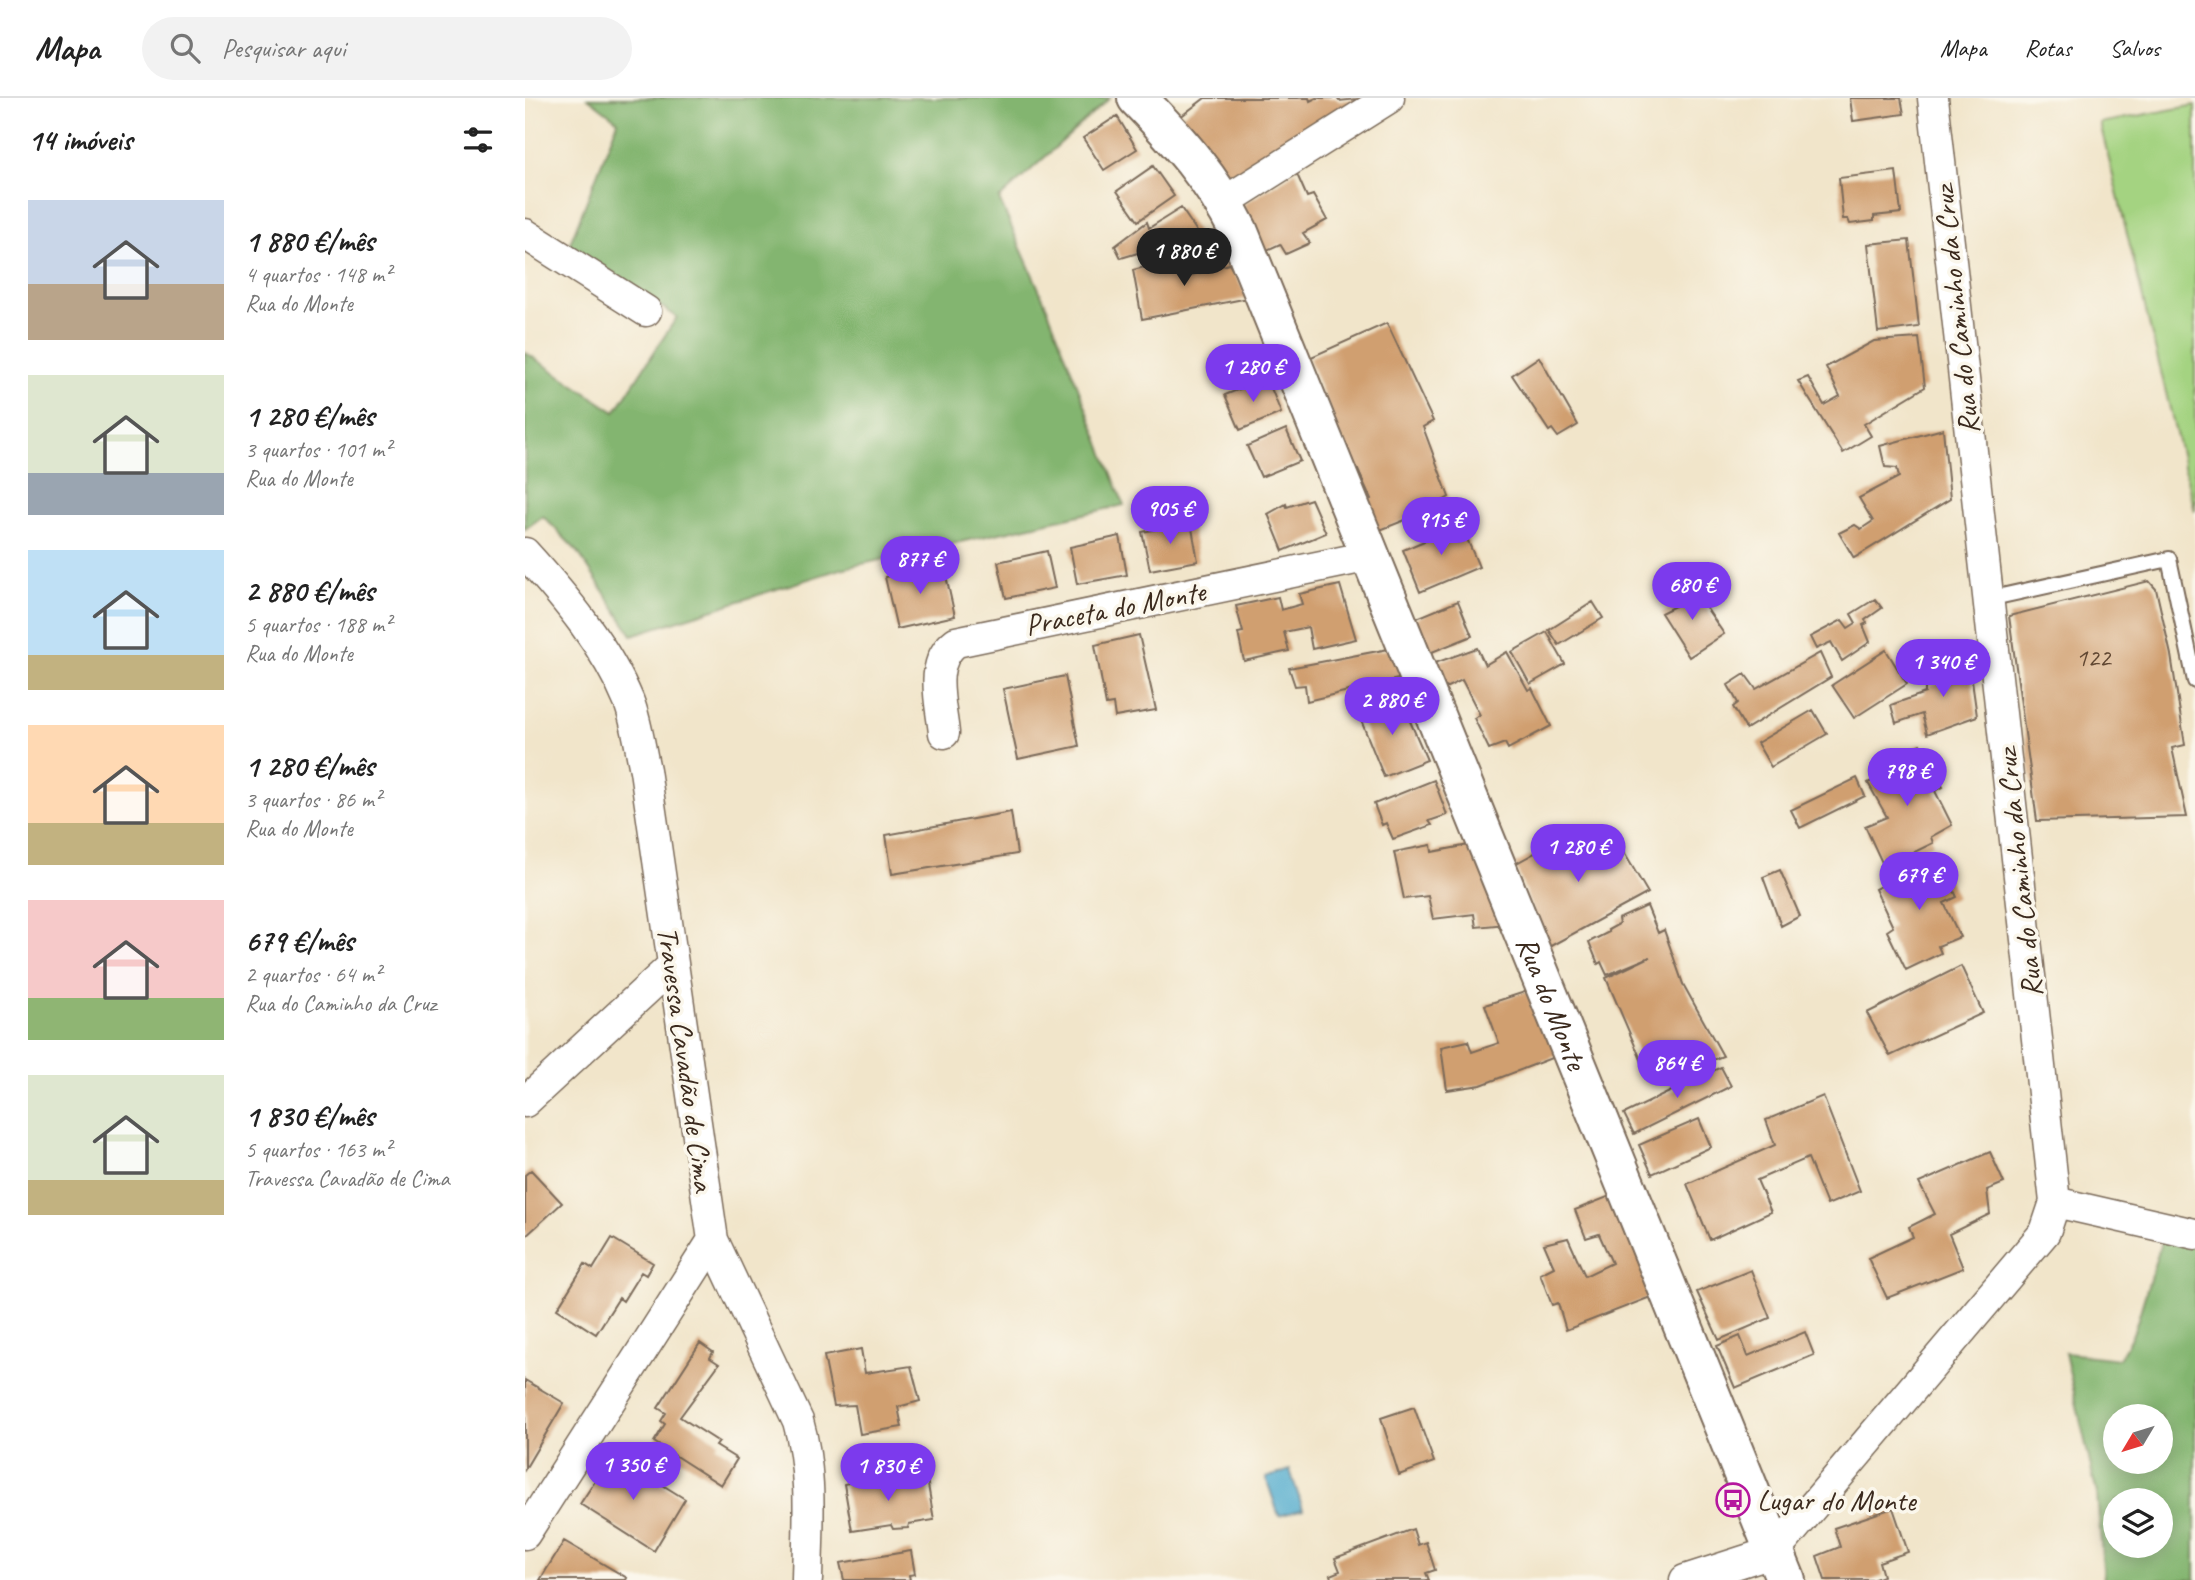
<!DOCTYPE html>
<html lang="pt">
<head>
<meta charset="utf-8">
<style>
	body { margin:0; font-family:Caveat,sans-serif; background:#f2f2f2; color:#222; height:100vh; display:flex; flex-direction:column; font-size:26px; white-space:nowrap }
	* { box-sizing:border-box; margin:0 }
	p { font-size:23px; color:#767676 }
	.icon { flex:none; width:38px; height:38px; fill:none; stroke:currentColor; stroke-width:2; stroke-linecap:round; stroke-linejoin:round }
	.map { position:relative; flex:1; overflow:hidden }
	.drawer { display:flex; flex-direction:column; background:#fff; width:525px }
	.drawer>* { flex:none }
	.needle { width:46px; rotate:232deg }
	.fabs { position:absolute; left:1578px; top:1306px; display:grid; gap:14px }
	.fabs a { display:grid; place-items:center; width:70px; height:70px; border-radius:50%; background:#fff; box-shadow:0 4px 18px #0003; font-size:35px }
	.price { position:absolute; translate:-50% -60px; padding:0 16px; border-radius:24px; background:#7c3aed; color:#fff; font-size:23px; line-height:46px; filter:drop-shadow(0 2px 4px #0008) }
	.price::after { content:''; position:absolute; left:50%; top:42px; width:21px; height:16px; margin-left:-10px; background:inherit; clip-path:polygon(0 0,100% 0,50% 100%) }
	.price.current { background:#222; color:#fff }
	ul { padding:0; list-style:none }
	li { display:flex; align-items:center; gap:21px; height:175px; padding:0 28px }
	li span { display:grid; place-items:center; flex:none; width:196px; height:140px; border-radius:0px; color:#555 }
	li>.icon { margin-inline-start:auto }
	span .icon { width:84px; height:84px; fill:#fffc; stroke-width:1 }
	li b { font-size:30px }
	h2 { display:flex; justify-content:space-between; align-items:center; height:84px; padding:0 28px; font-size:30px }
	header { display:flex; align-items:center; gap:42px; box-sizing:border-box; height:98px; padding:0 35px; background:#fff; border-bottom:2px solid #e0e0e0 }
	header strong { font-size:33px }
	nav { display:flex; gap:38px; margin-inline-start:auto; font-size:24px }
	.search { width:490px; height:63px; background:#f2f2f2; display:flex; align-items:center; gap:18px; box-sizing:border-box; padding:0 24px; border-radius:38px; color:#767676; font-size:26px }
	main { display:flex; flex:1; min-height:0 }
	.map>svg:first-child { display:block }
	.green { fill:#a4d381; stroke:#707e50; stroke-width:2 }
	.forest { fill:#83b56f; stroke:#5f7046; stroke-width:2; fill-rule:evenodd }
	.water { fill:#50aacd; stroke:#466a76; stroke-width:2 }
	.building { fill:#d09f70 }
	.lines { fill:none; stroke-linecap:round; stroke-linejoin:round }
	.lane-casing { stroke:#7b6b5a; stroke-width:18 }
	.street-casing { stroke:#7b6b5a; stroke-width:33 }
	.secondary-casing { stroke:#7b6b5a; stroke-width:42 }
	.lane { stroke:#fff; stroke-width:14 }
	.street { stroke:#fff; stroke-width:30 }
	.secondary { stroke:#fff; stroke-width:38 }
	.labels { text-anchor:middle; stroke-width:7; stroke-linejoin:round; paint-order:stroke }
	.number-label { font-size:26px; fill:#604732 }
	.street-label { font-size:30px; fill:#3b2a1e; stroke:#fbf7ec }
	.poi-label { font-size:30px; fill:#3b2a1e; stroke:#fbf7ec; text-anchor:start }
</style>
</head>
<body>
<header>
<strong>Mapa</strong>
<div class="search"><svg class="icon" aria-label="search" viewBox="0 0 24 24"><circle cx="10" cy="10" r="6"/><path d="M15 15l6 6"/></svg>Pesquisar aqui</div>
<nav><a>Mapa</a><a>Rotas</a><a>Salvos</a></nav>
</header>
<main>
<section class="drawer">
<h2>14 imóveis<svg class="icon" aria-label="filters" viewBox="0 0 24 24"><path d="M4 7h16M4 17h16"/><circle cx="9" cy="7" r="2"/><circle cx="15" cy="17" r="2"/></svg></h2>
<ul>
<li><span style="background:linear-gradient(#c9d6e8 60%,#b9a48a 0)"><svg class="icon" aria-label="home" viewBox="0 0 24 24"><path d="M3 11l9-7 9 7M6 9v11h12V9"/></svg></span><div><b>1 880 €/mês</b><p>4 quartos · 148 m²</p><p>Rua do Monte</p></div></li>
<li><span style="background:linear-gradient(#dfe7d0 70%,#9aa5b1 0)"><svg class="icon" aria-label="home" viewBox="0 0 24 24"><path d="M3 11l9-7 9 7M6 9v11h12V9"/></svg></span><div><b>1 280 €/mês</b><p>3 quartos · 101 m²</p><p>Rua do Monte</p></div></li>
<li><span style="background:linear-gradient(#bfe0f5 75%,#c2b280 0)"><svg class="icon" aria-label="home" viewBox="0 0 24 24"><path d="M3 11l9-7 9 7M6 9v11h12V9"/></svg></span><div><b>2 880 €/mês</b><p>5 quartos · 188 m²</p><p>Rua do Monte</p></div></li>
<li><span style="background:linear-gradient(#ffd9b3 70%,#c2b280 0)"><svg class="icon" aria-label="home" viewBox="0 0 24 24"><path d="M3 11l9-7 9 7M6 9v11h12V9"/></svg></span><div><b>1 280 €/mês</b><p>3 quartos · 86 m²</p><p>Rua do Monte</p></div></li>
<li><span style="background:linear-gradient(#f6c9c9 70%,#8fb573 0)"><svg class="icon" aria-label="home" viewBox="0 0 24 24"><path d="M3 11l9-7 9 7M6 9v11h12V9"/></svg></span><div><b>679 €/mês</b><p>2 quartos · 64 m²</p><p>Rua do Caminho da Cruz</p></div></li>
<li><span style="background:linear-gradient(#dfe7d0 75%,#c2b280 0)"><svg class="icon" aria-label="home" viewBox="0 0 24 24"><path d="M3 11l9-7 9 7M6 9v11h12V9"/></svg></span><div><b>1 830 €/mês</b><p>5 quartos · 163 m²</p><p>Travessa Cavadão de Cima</p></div></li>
</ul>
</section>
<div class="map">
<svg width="1670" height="1482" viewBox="0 0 1670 1482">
	<rect width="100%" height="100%" fill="#fbf7ec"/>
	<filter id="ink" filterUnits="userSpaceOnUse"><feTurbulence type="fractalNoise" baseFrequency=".0143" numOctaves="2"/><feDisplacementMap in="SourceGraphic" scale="14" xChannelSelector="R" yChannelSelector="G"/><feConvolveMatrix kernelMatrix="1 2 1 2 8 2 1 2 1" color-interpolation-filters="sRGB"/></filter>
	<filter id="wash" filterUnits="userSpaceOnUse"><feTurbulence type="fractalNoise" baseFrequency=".00686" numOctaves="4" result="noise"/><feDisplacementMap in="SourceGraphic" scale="28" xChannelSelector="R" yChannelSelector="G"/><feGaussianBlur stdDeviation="1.57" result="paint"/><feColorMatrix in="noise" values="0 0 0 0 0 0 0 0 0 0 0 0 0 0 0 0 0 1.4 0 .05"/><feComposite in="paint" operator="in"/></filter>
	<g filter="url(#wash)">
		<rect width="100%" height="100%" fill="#f1e5ca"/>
		<!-- green -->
		<path class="green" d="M 1670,7 L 1670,413 L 1575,25 Z"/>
		<!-- forest -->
		<path class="forest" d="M 63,0 L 585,0 L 474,101 L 521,207 L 599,407 L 315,471 L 107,537 L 53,454 L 18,418 L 0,431 L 0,254 L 90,314 L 152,219 L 44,148 L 93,23 Z
			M 1637,1141 L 1670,1149 L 1670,1482 L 1579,1482 L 1572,1396 L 1540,1255 L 1594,1261 L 1609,1234 ZM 1591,1318 L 1636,1318 L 1636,1363 L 1591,1363 ZM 1591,1402 L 1636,1402 L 1636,1447 L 1591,1447 Z"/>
		<!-- water -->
		<path class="water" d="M 765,1372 L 778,1411 L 754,1418 L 741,1380 Z"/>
		<g id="blocks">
			<!-- building -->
			<path class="building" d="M 680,0 L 784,0 L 785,3 L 791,0 L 812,0 L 814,3 L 843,0 L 733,71 L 730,67 L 698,88 L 650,23 Z
				M 1325,0 L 1376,0 L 1379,16 L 1328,23 Z
				M 592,18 L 612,51 L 579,72 L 558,40 Z
				M 628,68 L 649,98 L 613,123 L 592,93 Z
				M 1371,73 L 1376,115 L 1349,118 L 1349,123 L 1325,126 L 1323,121 L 1318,121 L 1314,80 Z
				M 771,74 L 782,99 L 788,97 L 802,122 L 778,135 L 785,145 L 761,156 L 755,146 L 740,153 L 718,107 Z
				M 656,110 L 673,135 L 647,155 L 636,142 L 616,154 L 596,160 L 590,148 L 622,124 L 624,130 Z
				M 1384,142 L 1394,229 L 1353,234 L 1343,146 Z
				M 655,160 L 660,179 L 704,166 L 723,200 L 617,221 L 608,172 Z
				M 862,225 L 908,323 L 898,329 L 924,399 L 898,415 L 850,434 L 839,404 L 846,401 L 833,372 L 828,373 L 784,260 Z
				M 1394,240 L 1400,289 L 1339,326 L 1346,338 L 1318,355 L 1273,283 L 1283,279 L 1299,307 L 1315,298 L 1301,269 L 1349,243 Z
				M 1014,259 L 1053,327 L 1033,339 L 1027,331 L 1024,333 L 987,277 Z
				M 742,280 L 756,315 L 715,332 L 700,297 Z
				M 761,331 L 775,363 L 736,379 L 722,348 Z
				M 1418,331 L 1425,401 L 1329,460 L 1314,435 L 1330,427 L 1336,431 L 1348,423 L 1334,400 L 1374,379 L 1372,370 L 1360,369 L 1355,348 Z
				M 786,401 L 801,435 L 758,453 L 743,416 L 761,406 L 762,409 Z
				M 934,422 L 954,469 L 895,494 L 878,452 L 911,438 L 911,431 Z
				M 666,425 L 673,463 L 625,472 L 617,434 Z
				M 595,438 L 602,477 L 552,486 L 545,449 Z
				M 522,453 L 530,490 L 481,500 L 473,464 Z
				M 418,465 L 430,518 L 372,531 L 360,479 Z
				M 1163,483 L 1199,536 L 1164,559 L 1136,515 L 1158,504 L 1155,497 L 1161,494 L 1156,488 Z
				M 1624,483 L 1631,491 L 1646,557 L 1660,647 L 1647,650 L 1662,719 L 1512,723 L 1484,518 Z
				M 815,487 L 831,541 L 787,551 L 783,529 L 759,534 L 764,553 L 719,563 L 713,535 L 718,534 L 711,508 L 753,499 L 756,512 L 777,506 L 774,496 Z
				M 1350,501 L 1357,510 L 1340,522 L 1342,525 L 1338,527 L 1345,544 L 1317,563 L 1306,544 L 1291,551 L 1285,539 L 1317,522 L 1323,530 L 1331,525 L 1326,516 Z
				M 933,503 L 947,538 L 902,556 L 887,522 Z
				M 1068,504 L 1078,520 L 1034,547 L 1024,532 Z
				M 1022,534 L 1040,566 L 1005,586 L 987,554 Z
				M 614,537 L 631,612 L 590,619 L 588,606 L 581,607 L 570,547 Z
				M 869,550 L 881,579 L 782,603 L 780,587 L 770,588 L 764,570 Z
				M 952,550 L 960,567 L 982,554 L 1003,592 L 1007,590 L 1026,628 L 983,651 L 980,645 L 964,651 L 949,620 L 955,617 L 937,582 L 916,592 L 907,566 Z
				M 1361,552 L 1382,586 L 1329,620 L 1307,587 Z
				M 1295,555 L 1306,579 L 1221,631 L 1208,609 L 1213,605 L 1203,587 L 1220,576 L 1231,591 Z
				M 1443,555 L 1452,618 L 1402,636 L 1397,616 L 1371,625 L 1366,607 L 1400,595 L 1400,590 L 1421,582 L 1417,568 Z
				M 540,578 L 554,648 L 493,661 L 478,591 Z
				M 874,598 L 902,662 L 859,679 L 833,615 Z
				M 1288,612 L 1302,636 L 1246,669 L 1232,645 Z
				M 1395,646 L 1418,689 L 1410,693 L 1427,727 L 1406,739 L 1408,745 L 1359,769 L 1340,728 L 1362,719 L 1343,685 L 1373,669 L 1369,660 Z
				M 1332,680 L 1340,698 L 1275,730 L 1266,712 Z
				M 909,682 L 922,717 L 904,723 L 907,727 L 868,741 L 861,725 L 857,727 L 849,706 Z
				M 486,714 L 492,756 L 367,776 L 361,737 Z
				M 1055,730 L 1066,748 L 1088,736 L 1123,795 L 1022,850 L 990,766 Z
				M 949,746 L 982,826 L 951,829 L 949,816 L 908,821 L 903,798 L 879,801 L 869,754 L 906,747 L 907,754 Z
				M 1391,761 L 1398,772 L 1416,765 L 1432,799 L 1419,805 L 1435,839 L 1413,848 L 1416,855 L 1381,872 L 1362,833 L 1368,829 L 1350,791 L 1366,783 L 1364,777 Z
				M 1255,772 L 1275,818 L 1256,828 L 1238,779 Z
				M 1122,808 L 1133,835 L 1139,832 L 1158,886 L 1198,958 L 1126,985 L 1081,880 L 1125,859 L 1082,877 L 1076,864 L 1073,866 L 1064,844 L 1084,834 L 1083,832 L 1094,826 L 1093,821 Z
				M 1436,868 L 1458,915 L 1365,958 L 1342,915 Z
				M 1009,891 L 1037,956 L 956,987 L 922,992 L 916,949 L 943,943 L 947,954 L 974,945 L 960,907 Z
				M 1196,969 L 1206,988 L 1109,1036 L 1099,1016 Z
				M 1298,998 L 1335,1093 L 1302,1107 L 1283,1060 L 1232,1082 L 1246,1114 L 1185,1142 L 1162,1086 L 1250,1047 L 1241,1022 Z
				M 1174,1021 L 1186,1049 L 1127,1076 L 1114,1047 Z
				M 1465,1054 L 1479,1085 L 1462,1092 L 1465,1116 L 1424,1136 L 1438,1170 L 1362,1200 L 1343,1160 L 1388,1139 L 1384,1129 L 1410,1116 L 1394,1085 Z
				M 6,1072 L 37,1105 L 0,1139 L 0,1077 Z
				M 1095,1094 L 1136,1195 L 1041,1232 L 1033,1205 L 1027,1207 L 1015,1176 L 1029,1169 L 1019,1146 L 1043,1140 L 1060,1178 L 1087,1165 L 1074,1136 L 1061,1140 L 1050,1112 Z
				M 87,1140 L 128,1165 L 121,1177 L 116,1174 L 98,1203 L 94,1200 L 71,1236 L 32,1211 L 60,1166 L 68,1171 Z
				M 1226,1172 L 1245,1220 L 1194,1242 L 1172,1194 Z
				M 1280,1234 L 1289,1257 L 1210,1290 L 1192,1248 L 1215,1238 L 1223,1258 Z
				M 175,1245 L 188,1254 L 185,1260 L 194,1266 L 155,1319 L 194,1344 L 191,1348 L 212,1361 L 196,1387 L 129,1344 L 140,1326 L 136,1323 L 141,1315 L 133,1310 Z
				M 336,1251 L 340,1275 L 386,1268 L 395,1303 L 373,1309 L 377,1329 L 335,1336 L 330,1307 L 309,1308 L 299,1258 Z
				M 0,1282 L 39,1305 L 0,1371 Z
				M 889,1309 L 909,1364 L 874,1377 L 856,1320 Z
				M 88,1356 L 160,1401 L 129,1453 L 55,1406 Z
				M 347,1371 L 355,1371 L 361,1388 L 402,1381 L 409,1422 L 384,1426 L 383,1430 L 368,1431 L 366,1427 L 327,1433 L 319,1386 L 348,1380 Z
				M 1368,1410 L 1383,1454 L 1354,1464 L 1358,1478 L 1347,1482 L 1300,1482 L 1292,1458 L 1315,1449 L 1309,1430 Z
				M 888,1431 L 893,1447 L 901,1444 L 910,1472 L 901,1475 L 904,1482 L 807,1482 L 805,1477 L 815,1473 L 810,1460 Z
				M 39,1443 L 102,1480 L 101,1482 L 15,1482 Z
				M 386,1453 L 390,1476 L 384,1477 L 385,1482 L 319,1482 L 315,1465 Z"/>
		</g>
	</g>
	<g filter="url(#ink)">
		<use href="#blocks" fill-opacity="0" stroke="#7b6b5a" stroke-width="2"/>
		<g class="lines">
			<defs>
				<path id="lane" d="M 1463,501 L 1644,461 L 1670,583"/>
				<path id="street" d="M 699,104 L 864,0
					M 0,136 L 121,213
					M 0,455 C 40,499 81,548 104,604 C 112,625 115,650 120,672 L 188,1142 L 273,1323 C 288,1375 283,1428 282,1482
					M 419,635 C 416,605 403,565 431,544 L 845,458
					M 0,1004 L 146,869
					M 1530,1104 L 1670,1136
					M 0,1436 L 188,1142
					M 1160,1482 L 1250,1453 L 1520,1134 L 1530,1104 L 1408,0"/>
				<g id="secondary">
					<path id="s1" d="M 612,0 C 652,41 688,81 713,132 L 1261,1482"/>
				</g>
			</defs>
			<!-- lane casing -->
			<use href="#lane" class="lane-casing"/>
			<!-- street casing -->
			<use href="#street" class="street-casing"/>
			<!-- secondary casing -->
			<use href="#secondary" class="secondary-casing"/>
			<!-- lane -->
			<use href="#lane" class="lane"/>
			<!-- street -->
			<use href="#street" class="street"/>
			<!-- secondary -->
			<use href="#secondary" class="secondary"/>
		</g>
	</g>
	<!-- icons -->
	<defs>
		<symbol id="bus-ring" viewBox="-11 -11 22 22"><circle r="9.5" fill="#fbf7ec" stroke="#b5179e" stroke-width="1.5"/><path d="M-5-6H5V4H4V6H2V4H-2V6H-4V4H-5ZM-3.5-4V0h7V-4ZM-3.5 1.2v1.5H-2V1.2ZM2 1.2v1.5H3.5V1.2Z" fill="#b5179e"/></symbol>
	</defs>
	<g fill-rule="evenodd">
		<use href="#bus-ring" x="1189" y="1383" width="38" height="38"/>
	</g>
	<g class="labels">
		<!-- number labels -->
		<g class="number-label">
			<text x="1568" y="568">122</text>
		</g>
		<!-- street labels -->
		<g class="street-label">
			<text transform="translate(1431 212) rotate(-96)" y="10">Rua do Caminho da Cruz</text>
			<text transform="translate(590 510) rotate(-11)" y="10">Praceta do Monte</text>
			<text transform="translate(1494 775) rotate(-96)" y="10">Rua do Caminho da Cruz</text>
			<text dy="10" stroke="none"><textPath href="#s1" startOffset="1001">Rua do Monte</textPath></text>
			<text transform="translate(161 961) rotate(82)" y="10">Travessa Cavadão de Cima</text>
		</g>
		<!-- poi labels -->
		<g class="poi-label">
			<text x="1232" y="1412">Lugar do Monte</text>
		</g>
	</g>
</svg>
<div class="fabs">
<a><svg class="needle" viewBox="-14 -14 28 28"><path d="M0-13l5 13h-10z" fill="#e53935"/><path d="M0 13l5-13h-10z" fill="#767676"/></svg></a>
<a><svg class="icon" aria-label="layers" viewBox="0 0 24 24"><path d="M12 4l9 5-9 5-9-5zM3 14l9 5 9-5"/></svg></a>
</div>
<b class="price current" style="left:659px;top:190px">1 880 €</b>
<b class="price" style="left:728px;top:306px">1 280 €</b>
<b class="price" style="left:645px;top:448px">905 €</b>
<b class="price" style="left:916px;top:459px">915 €</b>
<b class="price" style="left:395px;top:498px">877 €</b>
<b class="price" style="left:1167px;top:524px">680 €</b>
<b class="price" style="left:1418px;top:601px">1 340 €</b>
<b class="price" style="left:867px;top:639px">2 880 €</b>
<b class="price" style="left:1382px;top:710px">798 €</b>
<b class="price" style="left:1053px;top:786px">1 280 €</b>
<b class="price" style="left:1394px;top:814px">679 €</b>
<b class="price" style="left:1152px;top:1002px">864 €</b>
<b class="price" style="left:108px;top:1404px">1 350 €</b>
<b class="price" style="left:363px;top:1405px">1 830 €</b>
</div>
</main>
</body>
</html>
